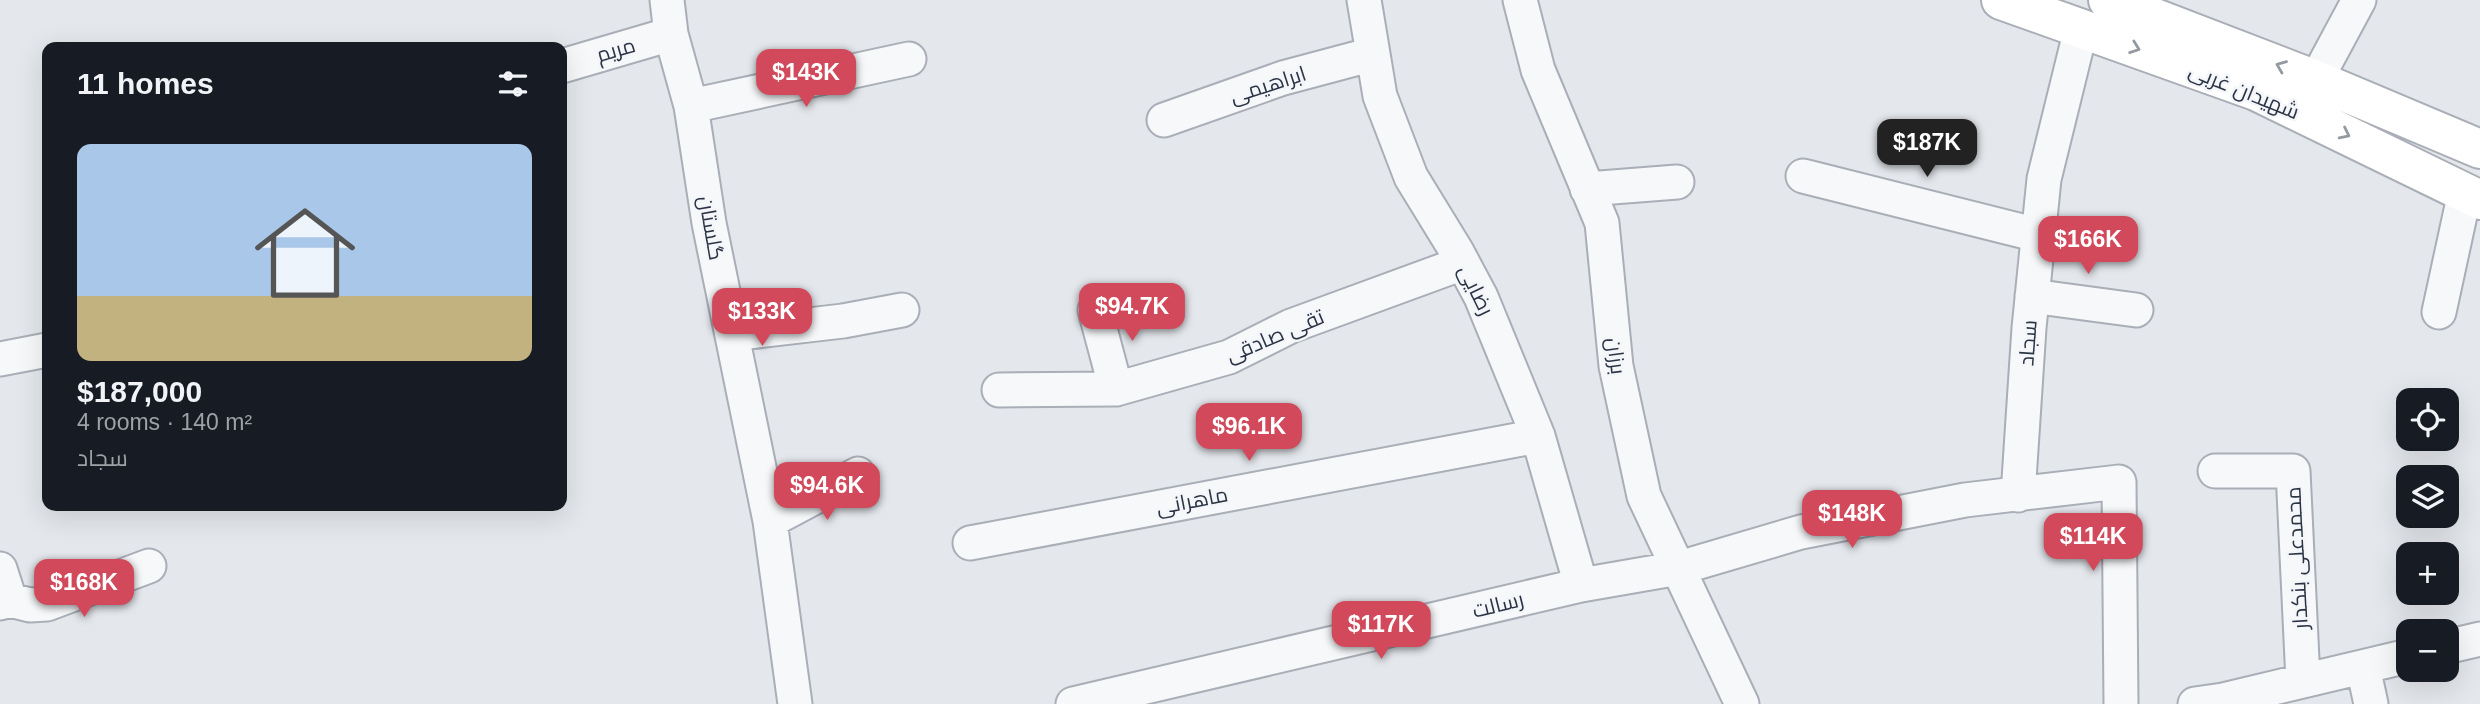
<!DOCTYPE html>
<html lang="en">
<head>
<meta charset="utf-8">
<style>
	body { margin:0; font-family:Arial,Cairo,sans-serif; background:#242831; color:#f1f3f6; height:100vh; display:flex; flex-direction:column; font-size:26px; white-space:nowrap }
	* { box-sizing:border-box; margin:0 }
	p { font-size:23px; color:#9ea1a6 }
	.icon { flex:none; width:38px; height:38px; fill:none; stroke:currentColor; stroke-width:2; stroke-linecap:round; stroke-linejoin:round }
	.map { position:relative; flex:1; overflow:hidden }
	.panel { position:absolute; left:42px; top:42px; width:525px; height:469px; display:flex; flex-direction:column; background:#171b24; border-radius:14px; box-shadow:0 7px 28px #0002 }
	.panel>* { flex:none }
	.fabs { position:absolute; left:2396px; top:388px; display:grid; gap:14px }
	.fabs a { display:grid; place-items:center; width:63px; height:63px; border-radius:14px; background:#171b24; box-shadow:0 7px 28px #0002; font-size:35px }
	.price { position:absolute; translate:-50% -60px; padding:0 16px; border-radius:14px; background:#d1495b; color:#fff; font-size:23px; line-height:46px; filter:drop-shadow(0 2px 4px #0008) }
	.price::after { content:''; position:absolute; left:50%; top:42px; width:21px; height:16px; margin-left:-10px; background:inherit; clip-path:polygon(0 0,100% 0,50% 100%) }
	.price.on { background:#222; color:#fff }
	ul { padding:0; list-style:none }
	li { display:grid; align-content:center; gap:14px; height:371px; padding:0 35px }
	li+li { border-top:2px solid #363941 }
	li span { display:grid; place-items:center; height:217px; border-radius:14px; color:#555 }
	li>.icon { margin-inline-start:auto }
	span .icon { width:126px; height:126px; fill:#fffc; stroke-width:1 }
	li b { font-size:30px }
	h2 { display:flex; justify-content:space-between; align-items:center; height:84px; padding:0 35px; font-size:30px }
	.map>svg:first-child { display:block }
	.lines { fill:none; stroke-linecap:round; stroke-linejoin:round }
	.street-casing { stroke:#a9aeb7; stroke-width:37 }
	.secondary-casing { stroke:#a9aeb7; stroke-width:42 }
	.street { stroke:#f7f8fa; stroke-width:33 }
	.secondary { stroke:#fff; stroke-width:38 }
	.oneway { stroke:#959aa2 }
	.labels { text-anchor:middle; stroke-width:5; stroke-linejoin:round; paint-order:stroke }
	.street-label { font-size:21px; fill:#2b3445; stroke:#f4f6f9 }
</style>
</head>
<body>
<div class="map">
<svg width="2480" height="704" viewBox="0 0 2480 704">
	<rect width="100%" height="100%" fill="#e4e7ec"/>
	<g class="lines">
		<defs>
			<path id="street" d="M 667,0 L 671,34 L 691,106 L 709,223 L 770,521 L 795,704
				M 1364,0 L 1380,96 L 1411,177 L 1457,252 L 1481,297 L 1538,436 L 1581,585
				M 1520,0 L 1538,70 L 1602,223 L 1616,366 L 1644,496 L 1742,704
				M 562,66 L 671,34
				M 2316,80 L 2359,0
				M 691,106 L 909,59
				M 1164,120 L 1283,78 L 1373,54
				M 1803,176 L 2038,235
				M 1587,189 L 1677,182
				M 2032,296 L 2136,310
				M 1095,310 L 1116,389
				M 2439,312 L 2465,192
				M 732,334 L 843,321 L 902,310
				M 0,359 L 47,350
				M 999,390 L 1116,389 L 1229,357 L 1291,326 L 1463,263
				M 2215,471 L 2293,471 L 2303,681
				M 2018,495 L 2029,328 L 2044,179 L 2081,29
				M 770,521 L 858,474
				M 970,543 L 1538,436
				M 0,569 L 10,600
				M 0,603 L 10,600 L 30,605 L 47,604 L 149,566
				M 2446,647 L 2480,639
				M 2363,667 L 2371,704
				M 1073,704 L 1581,585 L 1679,568 L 1801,532 L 1965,500 L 2119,482 L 2121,704
				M 2195,704 L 2223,700 L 2408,656"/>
			<path id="secondary" d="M 2001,0 L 2256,91 L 2480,200
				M 2108,0 L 2316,80 L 2480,149"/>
		</defs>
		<!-- street casing -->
		<use href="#street" class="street-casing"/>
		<!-- secondary casing -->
		<use href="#secondary" class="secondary-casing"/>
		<!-- street -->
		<use href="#street" class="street"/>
		<!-- secondary -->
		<use href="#secondary" class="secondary"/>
	</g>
	<!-- one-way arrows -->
	<defs><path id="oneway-chevron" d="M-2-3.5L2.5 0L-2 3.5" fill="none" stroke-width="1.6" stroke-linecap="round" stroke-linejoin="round" transform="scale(1.75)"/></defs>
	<g class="oneway">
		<use href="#oneway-chevron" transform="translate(2135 48) rotate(20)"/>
		<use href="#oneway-chevron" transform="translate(2281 66) rotate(-158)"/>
		<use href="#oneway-chevron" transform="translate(2345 134) rotate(26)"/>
	</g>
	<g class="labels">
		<!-- street labels -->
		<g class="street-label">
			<text transform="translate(616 50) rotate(-16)" y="7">مریم</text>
			<text transform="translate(1268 85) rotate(-18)" y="7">ابراهیمی</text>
			<text transform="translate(2244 91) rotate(22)" y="7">شهیدان غربی</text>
			<text transform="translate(711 228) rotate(80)" y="7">گلستان</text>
			<text transform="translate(1476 290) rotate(64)" y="7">رضایی</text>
			<text transform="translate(1275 336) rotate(-23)" y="7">تقی صادقی</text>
			<text transform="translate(2028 343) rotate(-86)" y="7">سجاد</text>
			<text transform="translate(1616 356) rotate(82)" y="7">برزان</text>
			<text transform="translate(1192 501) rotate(-11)" y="7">ماهرانی</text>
			<text transform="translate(2297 558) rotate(-93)" y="7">محمدعلی بنکدار</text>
			<text transform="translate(1498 605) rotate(-14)" y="7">رسالت</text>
		</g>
	</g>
</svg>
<div class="fabs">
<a><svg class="icon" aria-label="locate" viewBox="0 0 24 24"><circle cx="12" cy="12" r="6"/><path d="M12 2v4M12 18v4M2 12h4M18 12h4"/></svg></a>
<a><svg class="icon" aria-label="layers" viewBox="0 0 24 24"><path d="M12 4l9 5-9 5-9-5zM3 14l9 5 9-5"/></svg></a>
<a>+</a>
<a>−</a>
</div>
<b class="price" style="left:806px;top:109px">$143K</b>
<b class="price on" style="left:1927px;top:179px">$187K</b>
<b class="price" style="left:2088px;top:276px">$166K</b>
<b class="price" style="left:1132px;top:343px">$94.7K</b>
<b class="price" style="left:762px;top:348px">$133K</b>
<b class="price" style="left:1249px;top:463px">$96.1K</b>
<b class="price" style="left:827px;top:522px">$94.6K</b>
<b class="price" style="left:1852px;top:550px">$148K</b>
<b class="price" style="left:2093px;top:573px">$114K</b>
<b class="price" style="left:84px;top:619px">$168K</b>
<b class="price" style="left:1381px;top:661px">$117K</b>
<section class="panel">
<h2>11 homes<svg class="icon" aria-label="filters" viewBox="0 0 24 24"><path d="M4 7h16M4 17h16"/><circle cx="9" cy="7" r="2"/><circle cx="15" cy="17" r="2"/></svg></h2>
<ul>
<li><span style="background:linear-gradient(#a9c7e8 70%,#c2b280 0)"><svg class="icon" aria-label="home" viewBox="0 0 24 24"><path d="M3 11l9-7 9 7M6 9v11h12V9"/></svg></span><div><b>$187,000</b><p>4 rooms · 140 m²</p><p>سجاد</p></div></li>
</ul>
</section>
</div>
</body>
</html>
